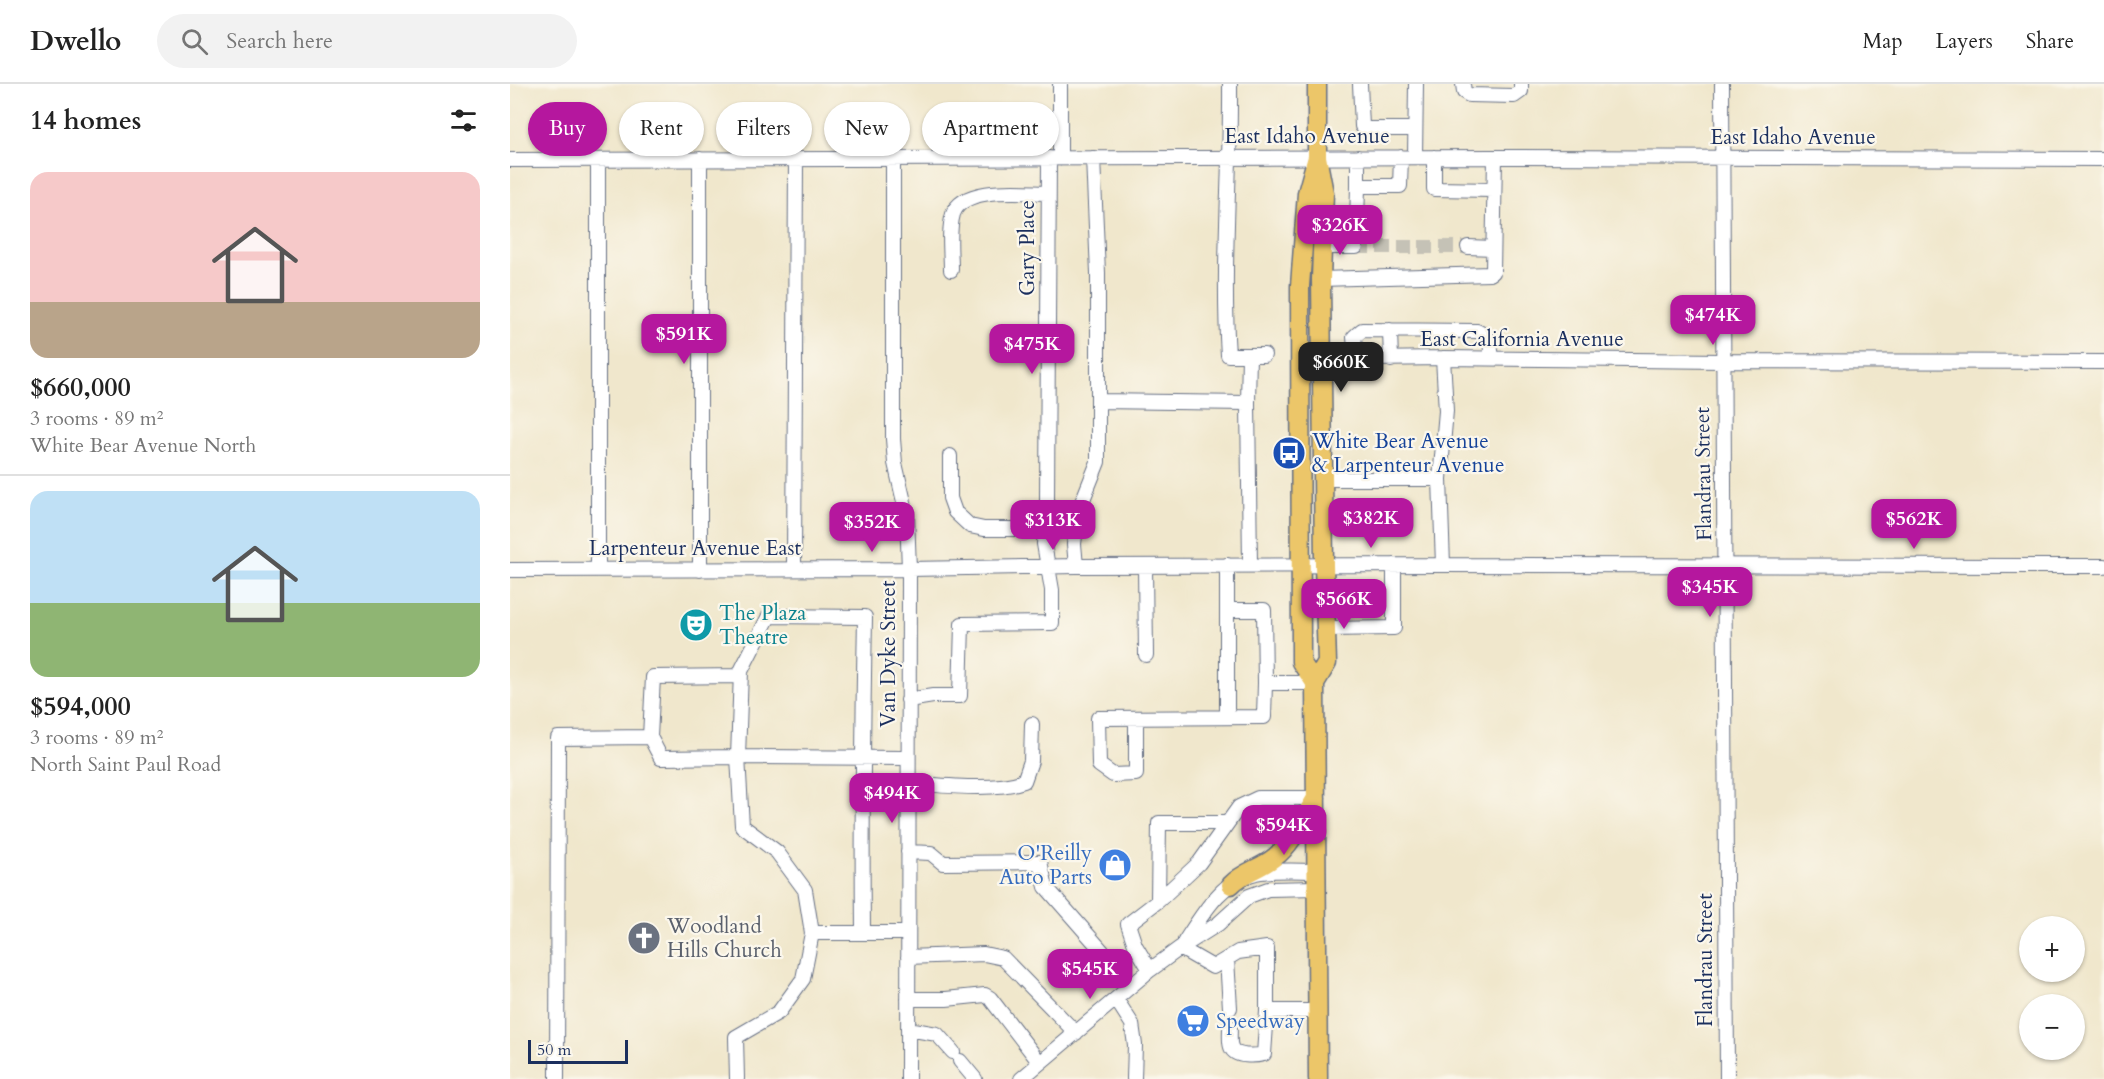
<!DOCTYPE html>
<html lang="en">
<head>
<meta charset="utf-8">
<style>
	body { margin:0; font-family:Cardo,serif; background:#f2f2f2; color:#222; height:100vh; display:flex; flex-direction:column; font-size:22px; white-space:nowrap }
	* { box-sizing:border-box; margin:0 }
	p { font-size:20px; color:#767676 }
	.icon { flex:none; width:33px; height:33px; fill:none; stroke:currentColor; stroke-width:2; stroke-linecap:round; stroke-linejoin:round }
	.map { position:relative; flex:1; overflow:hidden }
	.details { display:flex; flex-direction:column; background:#fff; width:510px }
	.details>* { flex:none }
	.hud { position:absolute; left:18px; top:18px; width:570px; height:54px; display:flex; gap:12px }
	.fabs { position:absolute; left:1509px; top:832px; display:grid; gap:12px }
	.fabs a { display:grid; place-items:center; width:66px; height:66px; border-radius:50%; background:#fff; box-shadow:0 2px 4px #0004; font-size:30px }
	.scale { position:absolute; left:18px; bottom:15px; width:100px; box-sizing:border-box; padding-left:6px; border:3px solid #1b2f5e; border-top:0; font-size:16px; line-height:21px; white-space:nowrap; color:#1b2f5e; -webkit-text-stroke:4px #fbf7ec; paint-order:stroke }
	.price { position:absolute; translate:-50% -51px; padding:0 14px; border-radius:12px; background:#b5179e; color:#fff; font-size:20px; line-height:39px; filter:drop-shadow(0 2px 3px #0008) }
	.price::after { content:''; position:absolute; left:50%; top:36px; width:18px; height:14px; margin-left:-9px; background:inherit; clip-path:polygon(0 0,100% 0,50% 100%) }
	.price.current { background:#222; color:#fff }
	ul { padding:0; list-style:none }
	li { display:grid; align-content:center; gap:12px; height:318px; padding:0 30px }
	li+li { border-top:2px solid #e0e0e0 }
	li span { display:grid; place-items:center; height:186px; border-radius:18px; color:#555 }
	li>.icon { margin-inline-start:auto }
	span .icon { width:108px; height:108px; fill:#fffc; stroke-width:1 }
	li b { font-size:26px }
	h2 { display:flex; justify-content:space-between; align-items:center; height:72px; padding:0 30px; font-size:26px }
	.chip { padding:0 21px; border-radius:27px; background:#fff; box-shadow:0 2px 4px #0004; font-size:21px; line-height:54px }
	.chip.current { background:#b5179e; color:#fff }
	header { display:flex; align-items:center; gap:36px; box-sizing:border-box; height:84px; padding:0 30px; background:#fff; border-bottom:2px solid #e0e0e0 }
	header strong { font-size:28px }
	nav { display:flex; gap:33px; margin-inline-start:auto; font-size:21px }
	.search { width:420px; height:54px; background:#f2f2f2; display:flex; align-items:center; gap:15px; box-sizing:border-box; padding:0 21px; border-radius:33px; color:#767676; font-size:22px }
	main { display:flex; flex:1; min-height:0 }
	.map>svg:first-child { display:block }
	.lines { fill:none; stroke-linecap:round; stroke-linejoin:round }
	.minor-tunnel { stroke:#c5c2b6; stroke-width:14; stroke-dasharray:14 7; stroke-linecap:butt }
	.minor-casing { stroke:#666f84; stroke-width:16 }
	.major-casing { stroke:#666f84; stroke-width:21 }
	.minor { stroke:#fff; stroke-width:14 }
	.major { stroke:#ecc669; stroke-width:18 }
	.labels { text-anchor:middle; stroke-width:4.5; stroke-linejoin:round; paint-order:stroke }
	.street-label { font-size:21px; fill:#1b2f5e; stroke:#fbf7ec }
	.transit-label { font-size:21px; fill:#164399; stroke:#fbf7ec; text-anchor:start }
	.culture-label { font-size:21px; fill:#0d838f; stroke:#fbf7ec; text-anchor:start }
	.shop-label { font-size:21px; fill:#366cbe; stroke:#fbf7ec; text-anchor:end }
	.worship-label { font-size:21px; fill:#5b616d; stroke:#fbf7ec; text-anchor:start }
</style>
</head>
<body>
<header>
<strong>Dwello</strong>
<div class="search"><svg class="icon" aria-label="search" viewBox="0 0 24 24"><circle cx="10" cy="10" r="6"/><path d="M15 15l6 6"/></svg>Search here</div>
<nav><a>Map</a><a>Layers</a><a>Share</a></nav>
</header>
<main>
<section class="details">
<h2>14 homes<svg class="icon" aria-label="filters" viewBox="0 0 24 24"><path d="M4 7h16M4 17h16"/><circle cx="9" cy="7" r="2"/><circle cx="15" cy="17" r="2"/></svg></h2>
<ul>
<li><span style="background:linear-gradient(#f6c9c9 70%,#b9a48a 0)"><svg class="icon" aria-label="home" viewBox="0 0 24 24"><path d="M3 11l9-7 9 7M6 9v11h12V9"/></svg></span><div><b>$660,000</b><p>3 rooms · 89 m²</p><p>White Bear Avenue North</p></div></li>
<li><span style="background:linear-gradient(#bfe0f5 60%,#8fb573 0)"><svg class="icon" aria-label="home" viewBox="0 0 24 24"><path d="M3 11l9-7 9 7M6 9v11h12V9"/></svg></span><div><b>$594,000</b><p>3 rooms · 89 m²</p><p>North Saint Paul Road</p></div></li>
</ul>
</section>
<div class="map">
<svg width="1594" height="995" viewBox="0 0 1594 995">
	<rect width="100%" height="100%" fill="#fbf7ec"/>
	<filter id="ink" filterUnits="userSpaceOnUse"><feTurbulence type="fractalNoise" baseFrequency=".0167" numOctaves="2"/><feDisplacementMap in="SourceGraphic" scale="12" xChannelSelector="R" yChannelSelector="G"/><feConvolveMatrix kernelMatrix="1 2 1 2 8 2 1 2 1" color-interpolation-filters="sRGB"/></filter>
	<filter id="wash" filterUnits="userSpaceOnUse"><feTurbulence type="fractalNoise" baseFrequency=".008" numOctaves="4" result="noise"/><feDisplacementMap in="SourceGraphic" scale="24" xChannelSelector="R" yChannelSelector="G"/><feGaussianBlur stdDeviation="1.35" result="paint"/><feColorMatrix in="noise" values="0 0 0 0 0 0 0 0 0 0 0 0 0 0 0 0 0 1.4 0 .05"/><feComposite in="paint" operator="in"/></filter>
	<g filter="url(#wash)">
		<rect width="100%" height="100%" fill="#f0e7cc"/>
	</g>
	<g filter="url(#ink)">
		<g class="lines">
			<!-- minor-tunnel -->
			<path class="minor-tunnel" d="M 846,163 L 958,163"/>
			<defs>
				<path id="minor" d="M 550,0 L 550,74
					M 720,0 C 721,90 712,181 718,271 L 754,271
					M 850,0 L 852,42 L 857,45 L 905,45
					M 953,0 L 954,8 L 959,11 L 1004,12 L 1011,7 L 1011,0
					M 1212,0 L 1217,995
					M 848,73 L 848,102 L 890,102 L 891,73
					M 905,73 L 906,0
					M 924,73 L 924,105 L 984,106
					M 383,74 L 383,355 L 385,379 L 397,431 L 399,485 L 398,995
					M 0,76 L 985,73 L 1594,75
					M 88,76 L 88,485
					M 847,140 L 848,102
					M 812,163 L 846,163
					M 958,163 L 983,164
					M 441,186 C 441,169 438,147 443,130 C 453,101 514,109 538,109
					M 811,195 L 980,190 L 983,188 L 985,73
					M 880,246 L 881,276
					M 739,271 L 738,319 L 740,481
					M 790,276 L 933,274 L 1213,277 L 1594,278
					M 846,276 L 844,253 L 852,246 L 967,247 C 982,254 980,260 982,275
					M 588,317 L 738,319
					M 440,372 L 440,414 L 445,428 L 460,442 L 474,445 L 535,445
					M 813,395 L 930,395
					M 717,481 L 717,526 L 754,526 L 755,599
					M 933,481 L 930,395 L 936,327 L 933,274
					M 566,482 L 564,460 L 568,428 L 588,378 L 588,189 L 583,74
					M 635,482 L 636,571
					M 284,485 L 286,75
					M 0,486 L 399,485 L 566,482 L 933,481 L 1594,482
					M 190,486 L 190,75
					M 717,526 L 717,633
					M 816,545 L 884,544 L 884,481
					M 398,616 L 423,612 L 450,612 L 452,540 L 542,539 L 542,506 L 534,460 L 537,416 L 539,74
					M 626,634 L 626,690 L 603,691 L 589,681 L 588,634 L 754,633 L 755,599 L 805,599
					M 140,653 L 143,593 L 230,592
					M 398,699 C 431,701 483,708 514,697 L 521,677 L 522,640
					M 398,768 L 421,769 L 433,779 L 530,778 L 536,803 L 622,901
					M 648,817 L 649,739 L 717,739
					M 353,849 C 352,744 353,638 355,533 L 259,532 L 231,587 L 228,673 L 398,674
					M 675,857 C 692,831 712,795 746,789 C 766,785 787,787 807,787
					M 670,864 L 703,883 L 728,868 L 757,864 L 757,927 L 808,927
					M 398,873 L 474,870 L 493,874 L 566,949
					M 717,875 L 720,924
					M 640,886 L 625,861 L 618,840 L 648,817 L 689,779 L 729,723 L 748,714 L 806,714
					M 398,915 L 436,915 L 475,911 L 480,914 L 530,979
					M 606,915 L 622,940 L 625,961 L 624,995
					M 720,943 C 720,949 719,958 721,963 C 725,974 746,972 754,970 L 757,927
					M 398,945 L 427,950 L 443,968
					M 450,977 L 465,995
					M 47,995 L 48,654 L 140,653 L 151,674 L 228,673 L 232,742 L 267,768 L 295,806 L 302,849 L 398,849
					M 227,995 L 226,953 L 269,928 L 293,895 L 302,849
					M 511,995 L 640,886 L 670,864 L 708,840 L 739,812 L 758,805 L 807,804"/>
				<path id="major" d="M 807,73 L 797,109 L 790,202 L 791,578 L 805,599 L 808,995
					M 805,599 L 817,579 L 814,481 L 811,195 L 814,109 L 807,73 L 807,0
					M 721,801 C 734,787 751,785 765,773 C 783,759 794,733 806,714"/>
			</defs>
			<!-- minor casing -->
			<use href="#minor" class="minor-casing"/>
			<!-- major casing -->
			<use href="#major" class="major-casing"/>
			<!-- minor -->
			<use href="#minor" class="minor"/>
			<!-- major -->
			<use href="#major" class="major"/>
		</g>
	</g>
	<!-- icons -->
	<defs>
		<symbol id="bus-disc" viewBox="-11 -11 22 22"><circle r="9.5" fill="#1a4fb4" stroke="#fbf7ec"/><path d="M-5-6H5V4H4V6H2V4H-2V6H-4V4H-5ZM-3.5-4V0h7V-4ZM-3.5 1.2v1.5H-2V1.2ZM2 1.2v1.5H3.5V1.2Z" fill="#fff"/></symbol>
		<symbol id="theatre-disc" viewBox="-11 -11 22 22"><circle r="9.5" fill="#0f9aa8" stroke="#fbf7ec"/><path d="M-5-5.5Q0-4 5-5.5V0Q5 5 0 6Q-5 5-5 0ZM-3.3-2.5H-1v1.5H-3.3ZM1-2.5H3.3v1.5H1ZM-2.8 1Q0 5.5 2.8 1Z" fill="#fff"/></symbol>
		<symbol id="shop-disc" viewBox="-11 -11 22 22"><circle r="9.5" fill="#3f7fe0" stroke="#fbf7ec"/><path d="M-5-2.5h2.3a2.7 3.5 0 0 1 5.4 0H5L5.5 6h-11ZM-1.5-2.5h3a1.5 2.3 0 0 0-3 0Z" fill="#fff"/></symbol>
		<symbol id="church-disc" viewBox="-11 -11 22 22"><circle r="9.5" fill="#6b7280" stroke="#fbf7ec"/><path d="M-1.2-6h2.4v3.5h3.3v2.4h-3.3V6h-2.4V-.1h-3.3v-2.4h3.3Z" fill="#fff"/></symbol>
		<symbol id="supermarket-disc" viewBox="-11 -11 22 22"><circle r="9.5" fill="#3f7fe0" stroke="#fbf7ec"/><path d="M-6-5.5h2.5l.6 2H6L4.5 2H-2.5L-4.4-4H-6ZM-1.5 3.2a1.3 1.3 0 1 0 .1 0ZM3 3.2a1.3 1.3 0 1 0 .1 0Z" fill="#fff"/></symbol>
	</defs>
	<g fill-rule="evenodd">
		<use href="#bus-disc" x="760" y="350" width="38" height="38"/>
		<use href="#theatre-disc" x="167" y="522" width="38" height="38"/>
		<use href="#shop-disc" x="586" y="762" width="38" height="38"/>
		<use href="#church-disc" x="115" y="835" width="38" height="38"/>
		<use href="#supermarket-disc" x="664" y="918" width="38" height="38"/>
	</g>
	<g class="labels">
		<!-- street labels -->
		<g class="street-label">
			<text x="797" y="59">East Idaho Avenue</text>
			<text x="1283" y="60">East Idaho Avenue</text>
			<text transform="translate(517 164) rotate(-90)" y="7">Gary Place</text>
			<text x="1012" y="262">East California Avenue</text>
			<text transform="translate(1193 390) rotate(-91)" y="7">Flandrau Street</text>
			<text x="185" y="471">Larpenteur Avenue East</text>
			<text transform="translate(378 570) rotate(-90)" y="7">Van Dyke Street</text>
			<text transform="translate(1195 876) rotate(-90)" y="7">Flandrau Street</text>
		</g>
		<!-- transit labels -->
		<g class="transit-label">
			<text x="802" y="364">White Bear Avenue<tspan x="802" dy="24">&amp; Larpenteur Avenue</tspan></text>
		</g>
		<!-- culture labels -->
		<g class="culture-label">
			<text x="209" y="536">The Plaza<tspan x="209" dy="24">Theatre</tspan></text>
		</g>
		<!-- shop labels -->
		<g class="shop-label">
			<text x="582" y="776">O'Reilly<tspan x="582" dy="24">Auto Parts</tspan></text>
			<text x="706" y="944" text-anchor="start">Speedway</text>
		</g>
		<!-- worship labels -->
		<g class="worship-label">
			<text x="157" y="849">Woodland<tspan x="157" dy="24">Hills Church</tspan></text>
		</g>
	</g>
</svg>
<div class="fabs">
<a>+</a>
<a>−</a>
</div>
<div class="scale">50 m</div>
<b class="price" style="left:830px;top:172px">$326K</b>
<b class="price" style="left:1203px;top:262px">$474K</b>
<b class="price" style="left:174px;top:281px">$591K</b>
<b class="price" style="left:522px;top:291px">$475K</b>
<b class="price current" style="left:831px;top:309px">$660K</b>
<b class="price" style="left:861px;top:465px">$382K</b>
<b class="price" style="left:1404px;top:466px">$562K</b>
<b class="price" style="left:543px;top:467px">$313K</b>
<b class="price" style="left:362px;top:469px">$352K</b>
<b class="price" style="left:1200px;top:534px">$345K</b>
<b class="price" style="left:834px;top:546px">$566K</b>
<b class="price" style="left:382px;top:740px">$494K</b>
<b class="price" style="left:774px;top:772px">$594K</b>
<b class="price" style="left:580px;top:916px">$545K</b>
<div class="hud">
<a class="chip current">Buy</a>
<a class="chip">Rent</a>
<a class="chip">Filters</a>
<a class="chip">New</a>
<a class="chip">Apartment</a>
</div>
</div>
</main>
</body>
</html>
